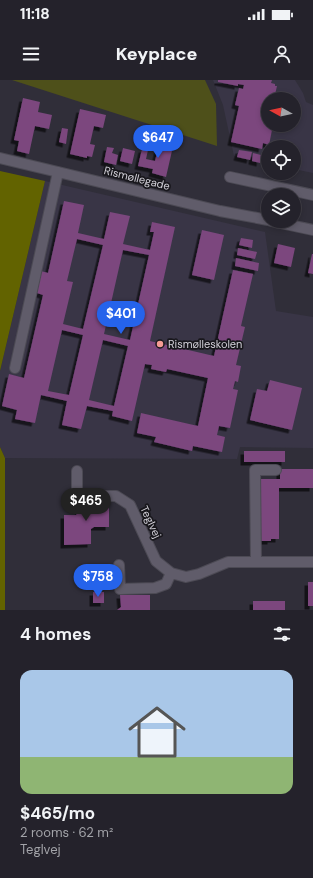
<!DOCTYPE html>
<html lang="en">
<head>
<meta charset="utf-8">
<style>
	body { margin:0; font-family:"DM Sans",sans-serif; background:#302f37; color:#f1f3f6; height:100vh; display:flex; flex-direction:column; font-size:15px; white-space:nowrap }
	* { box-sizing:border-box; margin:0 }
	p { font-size:13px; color:#a3a4a9 }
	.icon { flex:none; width:22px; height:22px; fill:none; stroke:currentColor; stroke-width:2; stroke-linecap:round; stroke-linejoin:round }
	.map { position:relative; height:530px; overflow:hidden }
	.drawer { display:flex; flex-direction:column; background:#24222b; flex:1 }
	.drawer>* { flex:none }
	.needle { width:26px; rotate:278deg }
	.buttons { position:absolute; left:261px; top:12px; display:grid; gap:8px }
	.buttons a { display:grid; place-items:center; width:40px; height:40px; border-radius:50%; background:#24222b; box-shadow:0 2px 6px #0003,0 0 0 1px #413f47; font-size:20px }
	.price { position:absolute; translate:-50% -34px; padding:0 9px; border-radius:14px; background:#2563eb; color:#fff; font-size:13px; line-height:26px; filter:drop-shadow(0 1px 2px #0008) }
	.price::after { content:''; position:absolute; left:50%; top:24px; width:12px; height:9px; margin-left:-6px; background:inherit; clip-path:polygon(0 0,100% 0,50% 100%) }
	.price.current { background:#222; color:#fff }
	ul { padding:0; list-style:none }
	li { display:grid; align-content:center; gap:8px; height:212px; padding:0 20px }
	li span { display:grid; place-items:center; height:124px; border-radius:12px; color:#555 }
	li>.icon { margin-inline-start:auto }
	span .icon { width:72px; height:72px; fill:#fffc; stroke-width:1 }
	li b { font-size:17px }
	h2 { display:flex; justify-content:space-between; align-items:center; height:48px; padding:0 20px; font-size:17px }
	.status { display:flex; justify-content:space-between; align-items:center; height:28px; padding:0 20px; background:#24222b; direction:ltr }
	.status svg { height:11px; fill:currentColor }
	header { display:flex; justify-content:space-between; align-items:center; height:52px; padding:0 20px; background:#24222b; font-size:18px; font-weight:800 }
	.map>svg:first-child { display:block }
	.built { fill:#393546; fill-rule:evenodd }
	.green { fill:#4e501a }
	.forest { fill:#626300 }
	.building { fill:#7b477e; fill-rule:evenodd; filter:url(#shadow) }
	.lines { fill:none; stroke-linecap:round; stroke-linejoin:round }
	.minor-casing { stroke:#4c4a54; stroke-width:12 }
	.minor { stroke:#605c6a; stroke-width:10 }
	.poi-dot { fill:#f59c94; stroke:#18171c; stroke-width:1.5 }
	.labels { text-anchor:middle; stroke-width:3.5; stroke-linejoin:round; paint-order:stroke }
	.street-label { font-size:11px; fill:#d2d0d8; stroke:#18171c }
	.poi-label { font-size:11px; fill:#d2d0d8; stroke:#18171c; text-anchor:start }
</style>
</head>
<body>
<div class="status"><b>11:18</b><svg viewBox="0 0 49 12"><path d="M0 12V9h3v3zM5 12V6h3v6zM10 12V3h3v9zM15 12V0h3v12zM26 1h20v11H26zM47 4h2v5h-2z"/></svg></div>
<header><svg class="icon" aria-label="menu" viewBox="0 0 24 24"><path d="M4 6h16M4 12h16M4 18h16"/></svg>Keyplace<svg class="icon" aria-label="person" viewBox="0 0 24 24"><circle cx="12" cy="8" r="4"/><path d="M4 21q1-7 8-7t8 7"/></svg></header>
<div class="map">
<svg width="313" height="530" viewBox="0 0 313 530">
	<defs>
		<filter id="shadow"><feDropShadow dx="-3.5" dy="3.5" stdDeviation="0" flood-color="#0009"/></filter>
	</defs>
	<rect width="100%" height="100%" fill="#302e39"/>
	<!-- built -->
	<path class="built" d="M 213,0 L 295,0 L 303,13 L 306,22 L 313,25 L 313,93 L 294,89 L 294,67 L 268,67 L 268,83 L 234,76 L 223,25 ZM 268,19 L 294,19 L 294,45 L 268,45 Z
		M 45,101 L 265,152 L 276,231 L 313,237 L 313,368 L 240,367 L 237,379 L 5,378 L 0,367 L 0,291 Z"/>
	<!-- green -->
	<path class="green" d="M 12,0 L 205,0 L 216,24 L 217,66 Z"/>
	<!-- forest -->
	<path class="forest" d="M 0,91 L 45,101 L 0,291 Z
		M 0,367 L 5,378 L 5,530 L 0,530 Z"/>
	<!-- building -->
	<path class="building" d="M 218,0 L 272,0 L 271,3 L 275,4 L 275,6 L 277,6 L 274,19 L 268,19 L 268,45 L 273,45 L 269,65 L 263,63 L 262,69 L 231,62 L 239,26 L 235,25 L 239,8 L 243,9 L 244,5 L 238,4 L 238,6 L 218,2 Z
		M 23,18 L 40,22 L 38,32 L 52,35 L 49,49 L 35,46 L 29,74 L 17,71 L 19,61 L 14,60 Z
		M 80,29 L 106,35 L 103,48 L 94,46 L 90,64 L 95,65 L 92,77 L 87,76 L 87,78 L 70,74 Z
		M 62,48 L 68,49 L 66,64 L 59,62 Z
		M 160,59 L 174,62 L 166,97 L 152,93 L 153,89 L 138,86 L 142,69 L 148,70 L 146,79 L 155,81 Z
		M 107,67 L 114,68 L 112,73 L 118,75 L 116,85 L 104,82 Z
		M 123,68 L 135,71 L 132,84 L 120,81 Z
		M 239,70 L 252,72 L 250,80 L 237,77 Z
		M 253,73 L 261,75 L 260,83 L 252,81 Z
		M 64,121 L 84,125 L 78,153 L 104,159 L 110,132 L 130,136 L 123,164 L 150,170 L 154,152 L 150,152 L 152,142 L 175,147 L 150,261 L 214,276 L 233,190 L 253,194 L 241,246 L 245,247 L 236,285 L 241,286 L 238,302 L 235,301 L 233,309 L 238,310 L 230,348 L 219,346 L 217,355 L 225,357 L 222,372 L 193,366 L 192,371 L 154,362 L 156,357 L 137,353 L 141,333 L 198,346 L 208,298 L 167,289 L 166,292 L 151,289 L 152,285 L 145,284 L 132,341 L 112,336 L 113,331 L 87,326 L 81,349 L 62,345 L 67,321 L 41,315 L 35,343 L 15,339 L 17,330 L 2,326 L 9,294 L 24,298 L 43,215 L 37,213 L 41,191 L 48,193 ZM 77,159 L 103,165 L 83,249 L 63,244 L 73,202 L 67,201 ZM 123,170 L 149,175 L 130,260 L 104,254 ZM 62,250 L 83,255 L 69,315 L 48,311 ZM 103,260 L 128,266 L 114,326 L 89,320 Z
		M 202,150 L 224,155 L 214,200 L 192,195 Z
		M 241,158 L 253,160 L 252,168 L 239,165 Z
		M 278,164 L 295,168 L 291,187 L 274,183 Z
		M 238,168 L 257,172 L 255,179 L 237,175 Z
		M 312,174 L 313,174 L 313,194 L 308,193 Z
		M 236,178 L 259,183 L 258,191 L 235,186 Z
		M 270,300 L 302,308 L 292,350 L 250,340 L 257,309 L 267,311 Z
		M 244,371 L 285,371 L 285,382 L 244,382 Z
		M 280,389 L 313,389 L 313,408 L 279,408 L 279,459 L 271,459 L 271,461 L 261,461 L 260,399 L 280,399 Z
		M 80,420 L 109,420 L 109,447 L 94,447 L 91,449 L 91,464 L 64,465 L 64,435 L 76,435 L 79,431 Z
		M 308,502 L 313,502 L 313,526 L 308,526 Z
		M 93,512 L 104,512 L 104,523 L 93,523 Z
		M 120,515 L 150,515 L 150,530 L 117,530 L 121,527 Z
		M 253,521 L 285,521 L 285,530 L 253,530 Z"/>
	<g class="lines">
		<defs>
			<path id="minor" d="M 0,78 L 58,92 L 220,131 L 268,140
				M 230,97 L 313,115
				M 271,141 L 313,150
				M 15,288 L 58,92
				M 77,391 L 77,416 L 116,416 L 130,425 L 156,481 L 171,493 L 186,497 L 199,494 L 228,482 L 313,482
				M 256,482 L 255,390 L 276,390
				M 119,485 L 120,509 L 155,508 L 166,504 L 171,493"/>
		</defs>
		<!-- minor casing -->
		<use href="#minor" class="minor-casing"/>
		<!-- minor -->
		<use href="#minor" class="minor"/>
	</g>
	<!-- markers -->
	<circle class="poi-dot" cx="160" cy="264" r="4"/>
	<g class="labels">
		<!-- street labels -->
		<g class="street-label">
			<text transform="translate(137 98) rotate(14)" y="4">Rismøllegade</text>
			<text transform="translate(151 442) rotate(65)" y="4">Teglvej</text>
		</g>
		<!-- poi labels -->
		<g class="poi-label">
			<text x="168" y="268">Rismølleskolen</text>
		</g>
	</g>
</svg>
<div class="buttons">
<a><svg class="needle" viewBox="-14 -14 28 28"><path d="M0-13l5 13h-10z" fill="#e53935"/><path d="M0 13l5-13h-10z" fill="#a3a4a9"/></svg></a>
<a><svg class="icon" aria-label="locate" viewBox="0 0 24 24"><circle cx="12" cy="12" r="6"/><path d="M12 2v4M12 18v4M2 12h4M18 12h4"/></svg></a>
<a><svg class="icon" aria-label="layers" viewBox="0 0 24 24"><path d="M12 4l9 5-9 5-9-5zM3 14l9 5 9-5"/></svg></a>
</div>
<b class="price" style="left:158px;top:79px">$647</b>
<b class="price" style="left:121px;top:255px">$401</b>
<b class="price current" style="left:86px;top:442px">$465</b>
<b class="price" style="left:98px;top:518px">$758</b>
</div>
<section class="drawer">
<h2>4 homes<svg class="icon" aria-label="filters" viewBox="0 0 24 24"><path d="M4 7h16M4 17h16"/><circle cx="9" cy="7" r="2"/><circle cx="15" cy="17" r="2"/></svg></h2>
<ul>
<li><span style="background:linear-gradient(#a9c7e8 70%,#8fb573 0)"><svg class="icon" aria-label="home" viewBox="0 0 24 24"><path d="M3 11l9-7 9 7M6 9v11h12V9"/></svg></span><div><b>$465/mo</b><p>2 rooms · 62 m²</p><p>Teglvej</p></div></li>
</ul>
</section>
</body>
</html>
